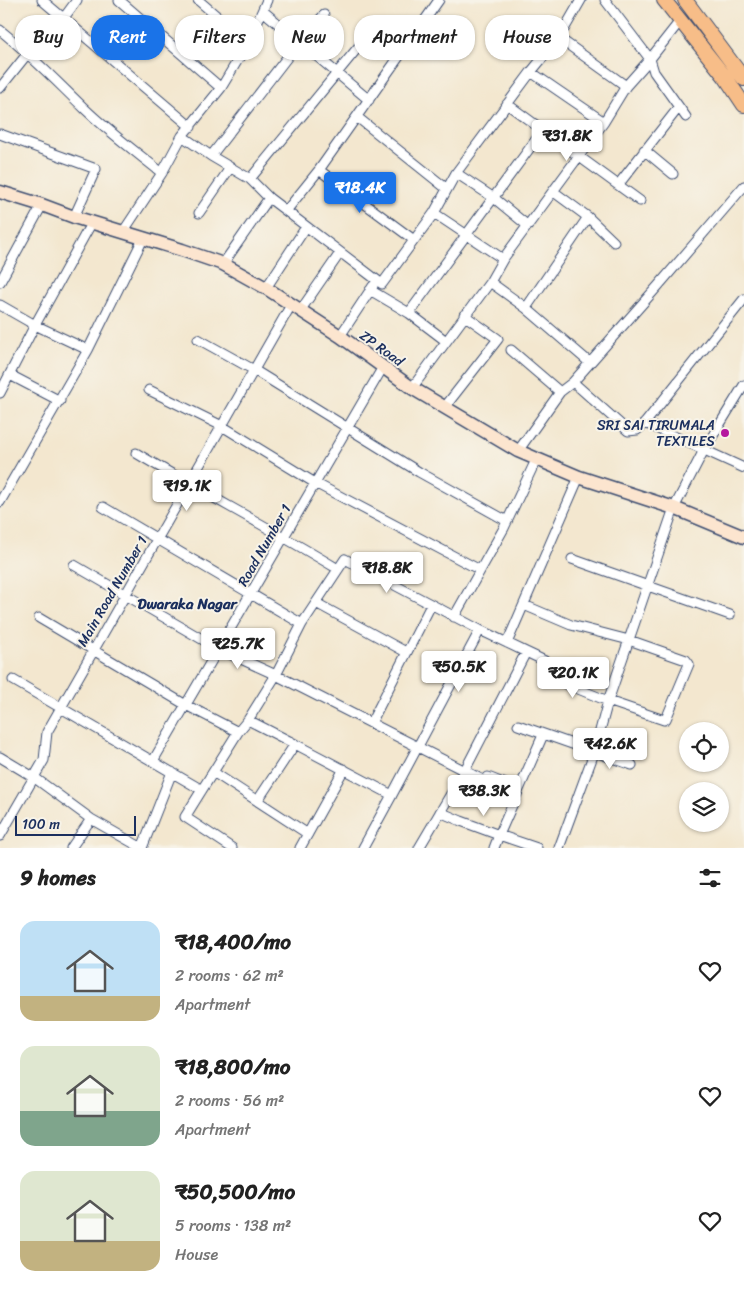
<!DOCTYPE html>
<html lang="en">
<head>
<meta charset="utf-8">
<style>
	body { margin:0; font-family:Sriracha,sans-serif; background:#f6f6f6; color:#222; height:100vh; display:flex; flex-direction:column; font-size:19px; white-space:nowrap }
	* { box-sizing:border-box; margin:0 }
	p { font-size:16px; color:#767676 }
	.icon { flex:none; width:28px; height:28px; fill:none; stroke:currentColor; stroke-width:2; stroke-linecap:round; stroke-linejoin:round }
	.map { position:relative; height:848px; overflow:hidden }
	.panel { display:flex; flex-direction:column; background:#fff; flex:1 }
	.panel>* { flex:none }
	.guide { position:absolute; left:15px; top:15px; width:715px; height:45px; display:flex; gap:10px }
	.buttons { position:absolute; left:679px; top:722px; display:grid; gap:10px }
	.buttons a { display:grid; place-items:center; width:50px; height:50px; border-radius:50%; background:#fff; box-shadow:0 1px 4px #0004; font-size:25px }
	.scale { position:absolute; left:15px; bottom:12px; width:121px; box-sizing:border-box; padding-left:5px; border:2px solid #1b2f5e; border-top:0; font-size:14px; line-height:18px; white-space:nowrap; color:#1b2f5e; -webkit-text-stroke:4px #f7f3e8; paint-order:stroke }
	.price { position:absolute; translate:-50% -42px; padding:0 11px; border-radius:5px; background:#fff; color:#222; font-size:16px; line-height:32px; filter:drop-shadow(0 1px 2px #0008) }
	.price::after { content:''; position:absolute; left:50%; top:30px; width:15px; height:11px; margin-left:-8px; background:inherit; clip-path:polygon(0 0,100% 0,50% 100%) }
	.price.selected { background:#1a73e8; color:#fff }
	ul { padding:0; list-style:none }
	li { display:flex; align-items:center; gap:15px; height:125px; padding:0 20px }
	li span { display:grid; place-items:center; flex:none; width:140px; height:100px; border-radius:15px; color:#555 }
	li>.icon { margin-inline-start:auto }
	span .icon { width:60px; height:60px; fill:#fffc; stroke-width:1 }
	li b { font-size:21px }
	h2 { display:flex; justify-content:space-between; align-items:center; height:60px; padding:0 20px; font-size:21px }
	.pill { padding:0 18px; border-radius:20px; background:#fff; box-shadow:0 1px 4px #0004; font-size:18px; line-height:45px }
	.pill.selected { background:#1a73e8; color:#fff }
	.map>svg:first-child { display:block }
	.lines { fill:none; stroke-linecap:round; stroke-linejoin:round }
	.street-casing { stroke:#3b4b6f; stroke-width:11 }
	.secondary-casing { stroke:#3b4b6f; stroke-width:15 }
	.primary-casing { stroke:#3b4b6f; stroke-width:16 }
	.street { stroke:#fff; stroke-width:9 }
	.secondary { stroke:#fce5cf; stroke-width:12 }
	.primary { stroke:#f7bd88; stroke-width:14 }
	.poi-dot { fill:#b5179e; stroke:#f7f3e8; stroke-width:2 }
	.labels { text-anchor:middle; stroke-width:4; stroke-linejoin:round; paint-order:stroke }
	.street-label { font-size:14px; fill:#1b2f5e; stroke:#f7f3e8 }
	.poi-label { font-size:14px; fill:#1b2f5e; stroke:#f7f3e8; text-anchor:end }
	.neighbourhood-label { font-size:15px; font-weight:bold; fill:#1b2f5e; stroke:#f7f3e8 }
</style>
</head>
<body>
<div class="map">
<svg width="744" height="848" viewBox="0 0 744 848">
	<rect width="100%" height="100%" fill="#f7f3e8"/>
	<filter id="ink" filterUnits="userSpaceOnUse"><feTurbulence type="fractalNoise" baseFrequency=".02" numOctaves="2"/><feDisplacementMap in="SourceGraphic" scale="10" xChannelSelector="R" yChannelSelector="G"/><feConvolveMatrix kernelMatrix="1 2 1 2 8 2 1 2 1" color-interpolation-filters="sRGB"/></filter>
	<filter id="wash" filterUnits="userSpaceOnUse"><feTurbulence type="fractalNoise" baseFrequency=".0096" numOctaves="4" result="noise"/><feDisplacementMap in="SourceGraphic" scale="20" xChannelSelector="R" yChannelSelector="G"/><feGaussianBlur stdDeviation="1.12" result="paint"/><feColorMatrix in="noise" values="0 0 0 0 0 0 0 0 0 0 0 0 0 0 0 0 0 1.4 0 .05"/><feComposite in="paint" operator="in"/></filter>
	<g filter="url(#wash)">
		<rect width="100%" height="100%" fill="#f3e7cf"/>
	</g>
	<g filter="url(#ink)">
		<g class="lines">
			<defs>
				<path id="street" d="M 42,0 L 191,127
					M 119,0 L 221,88
					M 198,0 L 248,43
					M 605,0 L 650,59 L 654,72 L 679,107
					M 263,11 L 369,100
					M 0,30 C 30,54 57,82 85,109 C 109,132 136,152 162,173
					M 559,38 L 626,86
					M 531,72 L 604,122
					M 0,88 L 28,53 L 63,19 L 77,0
					M 507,104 L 640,201
					M 357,117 L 447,189
					M 0,134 L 96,169 L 74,217
					M 182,136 L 211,156 L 250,179 L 269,198 L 382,284 L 434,213 L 456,173 L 531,72 L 559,38 L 581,0
					M 644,150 L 673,174
					M 211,156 L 299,42 L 324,15
					M 319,170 L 414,240
					M 456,173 L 494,198 L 528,226
					M 250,179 L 360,45
					M 618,185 L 679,107 L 686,117
					M 554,192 L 588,217 L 614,242
					M 286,211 L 319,170 L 439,0
					M 199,213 L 230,168
					M 434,213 L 503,259
					M 123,232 L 162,173 L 182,136 L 221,88 L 248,43 L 267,0
					M 223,264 L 269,198
					M 0,282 L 42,205
					M 490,282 L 526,308 L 589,362
					M 266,288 L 306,227
					M 370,290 L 409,313 L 446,341
					M 0,305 L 35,325 L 88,350
					M 526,308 L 588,217
					M 300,311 L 340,253
					M 409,313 L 543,130
					M 340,336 L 373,286
					M 198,339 L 254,370 L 419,472 L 507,521
					M 511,350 L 560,392
					M 10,375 L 60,401
					M 573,382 L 628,431 L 637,430 L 645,423 L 744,299
					M 412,388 L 490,282 L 503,259 L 604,122 L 626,86 L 650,59 L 680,21
					M 149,390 L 222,426 L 315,483 L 480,570
					M 0,393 L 35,325 L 92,222
					M 444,408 L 498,339 L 464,315
					M 645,423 L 744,468
					M 518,451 L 560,392 L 573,382 L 658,286 L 744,186
					M 136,453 C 203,493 272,529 338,569
					M 0,502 L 88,350 L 143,239
					M 103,507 L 302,624
					M 572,559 L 730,615
					M 74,565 L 219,649 L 276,675 L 481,779
					M 316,603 L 406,652
					M 524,605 L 571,625 L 629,640 L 686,660 L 689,664 L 666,719 L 664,720 L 608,701 L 546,676
					M 454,617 L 504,528 L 536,460
					M 39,618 L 186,705 L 238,732
					M 507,643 L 579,477
					M 526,652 L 545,661
					M 13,680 L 202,790
					M 248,720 L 295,744 L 258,800
					M 371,723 L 431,605
					M 518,725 L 632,765
					M 295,744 L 392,795 L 480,630
					M 0,757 L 35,778 L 91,819 L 142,848
					M 153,761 L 383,367
					M 213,772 L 308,834
					M 488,777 L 518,789
					M 440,812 L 461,821 L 499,835 L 543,735
					M 0,836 L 44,760 L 47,732 L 291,305
					M 71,848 L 91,819
					M 142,848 L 172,772
					M 232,848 L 185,817 L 238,732 L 248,720 L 276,675 L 302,624 L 345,559 L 480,630 L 526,652 L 465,770 L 419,848
					M 300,848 L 344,769
					M 363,848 L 392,795
					M 494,848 L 499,835 L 537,848
					M 559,848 L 594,753 L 608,701 L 674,508 L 704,450 L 744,385"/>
				<path id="secondary" d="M 0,192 L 42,205 L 74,217 L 182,250 L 223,264 L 266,288 L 340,336 L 412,388 L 518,451 L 579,477 L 674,508 L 744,537"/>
				<path id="primary" d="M 664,0 L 726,78 L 744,105
					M 685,0 L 744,79"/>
			</defs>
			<!-- street casing -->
			<use href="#street" class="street-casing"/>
			<!-- secondary casing -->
			<use href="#secondary" class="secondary-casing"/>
			<!-- primary casing -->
			<use href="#primary" class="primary-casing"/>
			<!-- street -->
			<use href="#street" class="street"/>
			<!-- secondary -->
			<use href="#secondary" class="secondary"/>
			<!-- primary -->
			<use href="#primary" class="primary"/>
		</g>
	</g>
	<!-- markers -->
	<circle class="poi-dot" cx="725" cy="433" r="5"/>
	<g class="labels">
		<!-- street labels -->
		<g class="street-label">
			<text transform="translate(382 348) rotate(36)" y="5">ZP Road</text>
			<text transform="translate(264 545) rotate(-60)" y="5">Road Number 1</text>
			<text transform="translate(112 591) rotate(-60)" y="5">Main Road Number 1</text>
		</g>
		<!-- poi labels -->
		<g class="poi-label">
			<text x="715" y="430">SRI SAI TIRUMALA<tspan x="715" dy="16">TEXTILES</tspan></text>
		</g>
		<!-- neighbourhood labels -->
		<g class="neighbourhood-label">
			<text x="187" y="609">Dwaraka Nagar</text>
		</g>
	</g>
</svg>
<div class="buttons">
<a><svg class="icon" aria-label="locate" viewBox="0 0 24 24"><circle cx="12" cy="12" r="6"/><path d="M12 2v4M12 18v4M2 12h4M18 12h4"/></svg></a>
<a><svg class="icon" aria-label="layers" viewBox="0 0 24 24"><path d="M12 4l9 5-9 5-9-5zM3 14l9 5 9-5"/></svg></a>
</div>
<div class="scale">100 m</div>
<b class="price" style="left:567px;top:162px">₹31.8K</b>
<b class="price selected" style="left:360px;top:214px">₹18.4K</b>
<b class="price" style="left:187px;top:512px">₹19.1K</b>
<b class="price" style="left:387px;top:594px">₹18.8K</b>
<b class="price" style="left:238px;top:670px">₹25.7K</b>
<b class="price" style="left:459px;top:693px">₹50.5K</b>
<b class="price" style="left:573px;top:699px">₹20.1K</b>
<b class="price" style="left:610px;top:770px">₹42.6K</b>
<b class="price" style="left:484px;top:817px">₹38.3K</b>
<div class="guide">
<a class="pill">Buy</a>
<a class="pill selected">Rent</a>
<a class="pill">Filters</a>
<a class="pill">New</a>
<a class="pill">Apartment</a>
<a class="pill">House</a>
</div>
</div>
<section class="panel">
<h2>9 homes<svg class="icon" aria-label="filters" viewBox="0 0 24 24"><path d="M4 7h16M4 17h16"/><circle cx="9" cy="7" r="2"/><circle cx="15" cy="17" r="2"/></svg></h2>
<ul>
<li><span style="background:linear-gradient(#bfe0f5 75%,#c2b280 0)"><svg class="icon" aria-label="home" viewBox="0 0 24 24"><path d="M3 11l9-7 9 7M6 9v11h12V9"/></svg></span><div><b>₹18,400/mo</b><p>2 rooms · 62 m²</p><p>Apartment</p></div><svg class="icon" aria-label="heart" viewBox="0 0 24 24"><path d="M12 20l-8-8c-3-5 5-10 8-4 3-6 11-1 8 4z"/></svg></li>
<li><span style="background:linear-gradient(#dfe7d0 65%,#7fa58c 0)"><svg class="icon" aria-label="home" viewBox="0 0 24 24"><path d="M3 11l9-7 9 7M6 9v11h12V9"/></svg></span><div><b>₹18,800/mo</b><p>2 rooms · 56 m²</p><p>Apartment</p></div><svg class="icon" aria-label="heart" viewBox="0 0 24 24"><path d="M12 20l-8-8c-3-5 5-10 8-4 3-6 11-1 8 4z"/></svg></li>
<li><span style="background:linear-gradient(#dfe7d0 70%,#c2b280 0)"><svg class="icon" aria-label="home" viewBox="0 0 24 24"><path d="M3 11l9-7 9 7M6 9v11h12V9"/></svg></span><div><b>₹50,500/mo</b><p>5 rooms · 138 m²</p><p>House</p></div><svg class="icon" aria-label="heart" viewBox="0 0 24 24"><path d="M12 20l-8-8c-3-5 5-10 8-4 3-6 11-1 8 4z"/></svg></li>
</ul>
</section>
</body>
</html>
